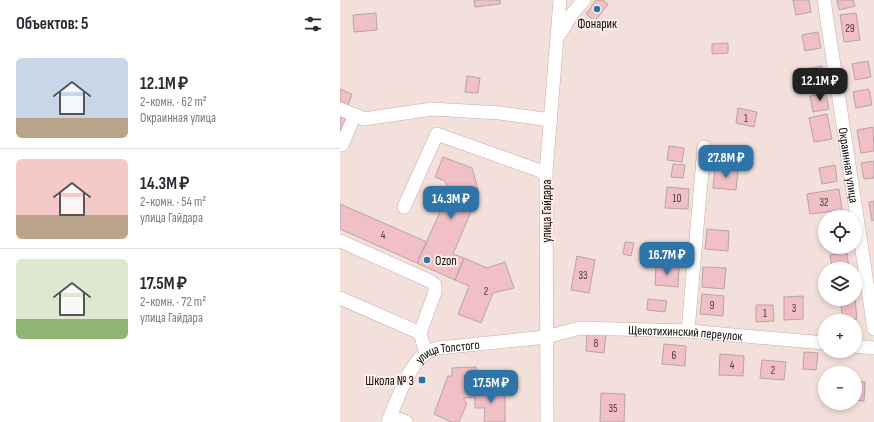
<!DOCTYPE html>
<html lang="ru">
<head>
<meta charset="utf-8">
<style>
	body { margin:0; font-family:"Sofia Sans Condensed",sans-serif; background:#f2f2f3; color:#2b2b33; height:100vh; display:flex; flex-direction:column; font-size:15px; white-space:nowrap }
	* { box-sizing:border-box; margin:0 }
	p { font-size:13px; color:#7c7c81 }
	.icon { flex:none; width:22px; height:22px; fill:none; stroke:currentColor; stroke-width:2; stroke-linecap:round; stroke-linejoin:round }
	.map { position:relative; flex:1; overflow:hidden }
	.sheet { display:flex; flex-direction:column; background:#fff; width:340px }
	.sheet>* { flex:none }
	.controls { position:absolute; left:478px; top:210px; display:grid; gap:8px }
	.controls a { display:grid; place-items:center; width:44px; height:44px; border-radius:50%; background:#fff; box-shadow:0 2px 6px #0003; font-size:20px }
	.price { position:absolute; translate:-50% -34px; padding:0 9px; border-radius:8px; background:#2e74a8; color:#fff; font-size:13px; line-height:26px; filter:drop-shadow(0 1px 2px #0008) }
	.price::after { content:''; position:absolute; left:50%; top:24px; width:12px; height:9px; margin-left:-6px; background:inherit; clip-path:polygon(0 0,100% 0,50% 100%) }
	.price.current { background:#222; color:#fff }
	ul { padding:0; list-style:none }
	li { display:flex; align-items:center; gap:12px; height:100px; padding:0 16px }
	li+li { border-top:1px solid #e1e1e2 }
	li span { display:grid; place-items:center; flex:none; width:112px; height:80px; border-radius:6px; color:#555 }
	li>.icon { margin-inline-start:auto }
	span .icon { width:48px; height:48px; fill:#fffc; stroke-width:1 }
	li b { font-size:17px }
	h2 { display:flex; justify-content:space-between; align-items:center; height:48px; padding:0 16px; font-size:17px }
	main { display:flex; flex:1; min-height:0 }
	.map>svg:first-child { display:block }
	.building { fill:#f1bfc6; stroke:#b7a4a6 }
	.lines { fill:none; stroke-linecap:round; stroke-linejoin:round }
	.minor-casing { stroke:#c2b0a9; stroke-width:14 }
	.minor { stroke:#fff; stroke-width:13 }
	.poi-dot { fill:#2e74a8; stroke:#feeee9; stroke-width:1.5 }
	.labels { text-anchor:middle; stroke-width:4; stroke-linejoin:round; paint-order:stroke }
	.number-label { font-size:11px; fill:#4a3a3a }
	.poi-label { font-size:13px; fill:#130d0b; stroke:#feeee9 }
	.street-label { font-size:13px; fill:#130d0b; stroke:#feeee9 }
</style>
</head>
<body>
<main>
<section class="sheet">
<h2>Объектов: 5<svg class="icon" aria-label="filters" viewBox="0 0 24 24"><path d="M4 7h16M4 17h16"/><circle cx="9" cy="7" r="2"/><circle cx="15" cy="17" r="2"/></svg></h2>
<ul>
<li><span style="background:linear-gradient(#c9d6e8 75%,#b9a48a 0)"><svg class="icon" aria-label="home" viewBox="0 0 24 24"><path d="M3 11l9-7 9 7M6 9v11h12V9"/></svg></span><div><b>12.1M ₽</b><p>2-комн. · 62 m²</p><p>Окраинная улица</p></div></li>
<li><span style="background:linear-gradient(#f6c9c9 70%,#b9a48a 0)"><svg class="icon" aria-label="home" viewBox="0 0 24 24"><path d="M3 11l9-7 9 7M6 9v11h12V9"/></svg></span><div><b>14.3M ₽</b><p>2-комн. · 54 m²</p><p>улица Гайдара</p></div></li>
<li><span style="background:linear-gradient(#dfe7d0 75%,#8fb573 0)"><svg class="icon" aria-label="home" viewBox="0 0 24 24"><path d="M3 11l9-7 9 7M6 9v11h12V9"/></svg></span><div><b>17.5M ₽</b><p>2-комн. · 72 m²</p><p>улица Гайдара</p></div></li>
</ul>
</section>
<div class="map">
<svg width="534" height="422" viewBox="0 0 534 422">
	<rect width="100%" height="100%" fill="#f3e0da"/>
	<!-- building -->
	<path class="building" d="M 134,0 L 160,0 L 160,4 L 135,7 Z
		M 256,0 L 263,0 L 268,4 L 255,21 L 246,14 Z
		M 453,0 L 469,0 L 471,12 L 456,15 Z
		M 497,0 L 513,0 L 515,6 L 499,10 Z
		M 36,13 L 37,30 L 14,32 L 13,15 Z
		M 516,13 L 520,40 L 504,42 L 500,15 Z
		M 478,32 L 481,48 L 465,51 L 462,35 Z
		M 388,43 L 388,53 L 372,54 L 372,44 Z
		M 528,61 L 531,77 L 515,80 L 512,64 Z
		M 482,66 L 485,82 L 469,85 L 466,69 Z
		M 127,76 L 140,78 L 138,93 L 125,92 Z
		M 0,89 L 12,94 L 8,105 L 0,102 Z
		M 529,89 L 532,105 L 516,108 L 513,92 Z
		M 486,93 L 489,109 L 473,112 L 470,96 Z
		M 398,108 L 417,112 L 414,127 L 396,123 Z
		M 0,113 L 8,116 L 0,134 Z
		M 487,114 L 492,139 L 474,142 L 469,118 Z
		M 533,127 L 534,151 L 521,153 L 517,130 Z
		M 329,146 L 344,148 L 342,162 L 327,160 Z
		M 103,157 L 132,168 L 139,193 L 113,254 L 124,258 L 115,280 L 77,263 L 104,203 L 109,205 L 113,197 L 105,181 L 95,177 Z
		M 534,161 L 534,178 L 524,179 L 521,163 Z
		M 333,164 L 345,165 L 343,178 L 331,177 Z
		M 495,165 L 497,181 L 482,184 L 479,168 Z
		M 375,168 L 398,170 L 396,190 L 373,188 Z
		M 327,187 L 349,189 L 348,209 L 325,208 Z
		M 499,189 L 502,210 L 470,214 L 467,194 Z
		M 534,201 L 534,220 L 532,221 L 529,202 Z
		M 0,204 L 87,242 L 77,263 L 0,229 Z
		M 367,229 L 389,231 L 388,251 L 365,249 Z
		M 285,242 L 294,243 L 291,256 L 283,254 Z
		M 507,253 L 509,269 L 492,269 L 490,255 Z
		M 237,256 L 255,260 L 249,293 L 231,290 Z
		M 124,258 L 147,268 L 165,262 L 174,288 L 153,293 L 141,323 L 118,314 L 129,286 L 115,280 Z
		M 316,265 L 339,267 L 338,287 L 315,285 Z
		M 363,267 L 386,268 L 384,289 L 362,287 Z
		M 362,294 L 384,296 L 383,316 L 360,314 Z
		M 463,296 L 463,319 L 444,320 L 444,297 Z
		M 308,299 L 327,301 L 325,312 L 307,310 Z
		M 500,299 L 515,299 L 517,319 L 503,321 Z
		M 416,305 L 433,305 L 434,321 L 416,322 Z
		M 247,332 L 266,334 L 264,353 L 246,351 Z
		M 324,344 L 346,346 L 345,366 L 322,364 Z
		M 464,352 L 478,353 L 476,370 L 463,369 Z
		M 380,354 L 404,356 L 403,376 L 379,375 Z
		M 422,360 L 446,362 L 444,380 L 420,378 Z
		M 136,367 L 135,397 L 124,398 L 124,401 L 127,403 L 119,422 L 111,422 L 94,414 L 108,376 L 112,376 L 112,368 Z
		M 515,382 L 525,382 L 524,401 L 515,400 Z
		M 135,387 L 148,387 L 148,391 L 165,392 L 165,422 L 144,422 L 145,408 L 135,408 Z
		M 261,393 L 285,394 L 284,422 L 260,422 Z"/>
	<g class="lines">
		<defs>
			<g id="minor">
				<path id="s1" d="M 484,0 L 534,329"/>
				<path d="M 219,35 L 232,14 L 244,0"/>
				<path d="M 0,109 L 15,115"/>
				<path d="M 0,144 L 2,145 L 15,115 L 24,119 L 92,109 L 160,113 L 211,120"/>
				<path d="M 64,207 L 97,134 L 206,173"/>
				<path d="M 0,241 L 90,281 L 95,285 L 95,292 L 80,333 L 86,353"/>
				<path d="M 0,298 L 80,333"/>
				<path d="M 348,331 L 364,147"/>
				<path d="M 515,346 L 534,348"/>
				<path d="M 51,416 L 66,422"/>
				<path id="s2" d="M 48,422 C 56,403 69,363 86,353 C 90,350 94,349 98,348 L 206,337 L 240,328 L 348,331 L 485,343"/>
				<path d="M 207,422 L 206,173 L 220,0"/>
			</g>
		</defs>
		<!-- minor casing -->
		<use href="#minor" class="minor-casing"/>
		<!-- minor -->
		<use href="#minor" class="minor"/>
	</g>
	<!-- markers -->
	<g class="poi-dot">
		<circle cx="257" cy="9" r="4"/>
		<circle cx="87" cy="260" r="4"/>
		<rect x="78" y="376" width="8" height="8" rx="2"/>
	</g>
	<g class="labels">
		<!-- number labels -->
		<g class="number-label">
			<text x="510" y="32">29</text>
			<text x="406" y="122">1</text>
			<text x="337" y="202">10</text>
			<text x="484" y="206">32</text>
			<text x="43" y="239">4</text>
			<text x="243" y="279">33</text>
			<text x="146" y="295">2</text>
			<text x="372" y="309">9</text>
			<text x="454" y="312">3</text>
			<text x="425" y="317">1</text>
			<text x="256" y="347">8</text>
			<text x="334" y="359">6</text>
			<text x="392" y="369">4</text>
			<text x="433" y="374">2</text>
			<text x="273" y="412">35</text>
		</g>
		<!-- poi labels -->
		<g class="poi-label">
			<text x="257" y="28">Фонарик</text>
			<text x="95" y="265" text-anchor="start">Ozon</text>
			<text x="74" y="385" text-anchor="end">Школа № 3</text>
		</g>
		<!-- street labels -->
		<g class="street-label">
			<text dy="5" stroke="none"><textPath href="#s1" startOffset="167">Окраинная улица</textPath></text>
			<text transform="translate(206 211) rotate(-90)" y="5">улица Гайдара</text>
			<text dy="5" stroke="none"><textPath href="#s2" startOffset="342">Щекотихинский переулок</textPath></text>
			<text dy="5" stroke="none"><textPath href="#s2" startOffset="101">улица Толстого</textPath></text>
		</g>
	</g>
</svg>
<div class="controls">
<a><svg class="icon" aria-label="locate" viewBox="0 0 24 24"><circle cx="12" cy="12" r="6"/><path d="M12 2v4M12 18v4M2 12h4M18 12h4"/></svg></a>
<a><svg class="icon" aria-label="layers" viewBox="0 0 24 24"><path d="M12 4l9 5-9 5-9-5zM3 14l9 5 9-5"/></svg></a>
<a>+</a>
<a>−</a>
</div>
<b class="price current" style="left:480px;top:102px">12.1M ₽</b>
<b class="price" style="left:386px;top:179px">27.8M ₽</b>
<b class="price" style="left:111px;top:220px">14.3M ₽</b>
<b class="price" style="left:327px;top:276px">16.7M ₽</b>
<b class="price" style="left:151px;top:404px">17.5M ₽</b>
</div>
</main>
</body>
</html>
